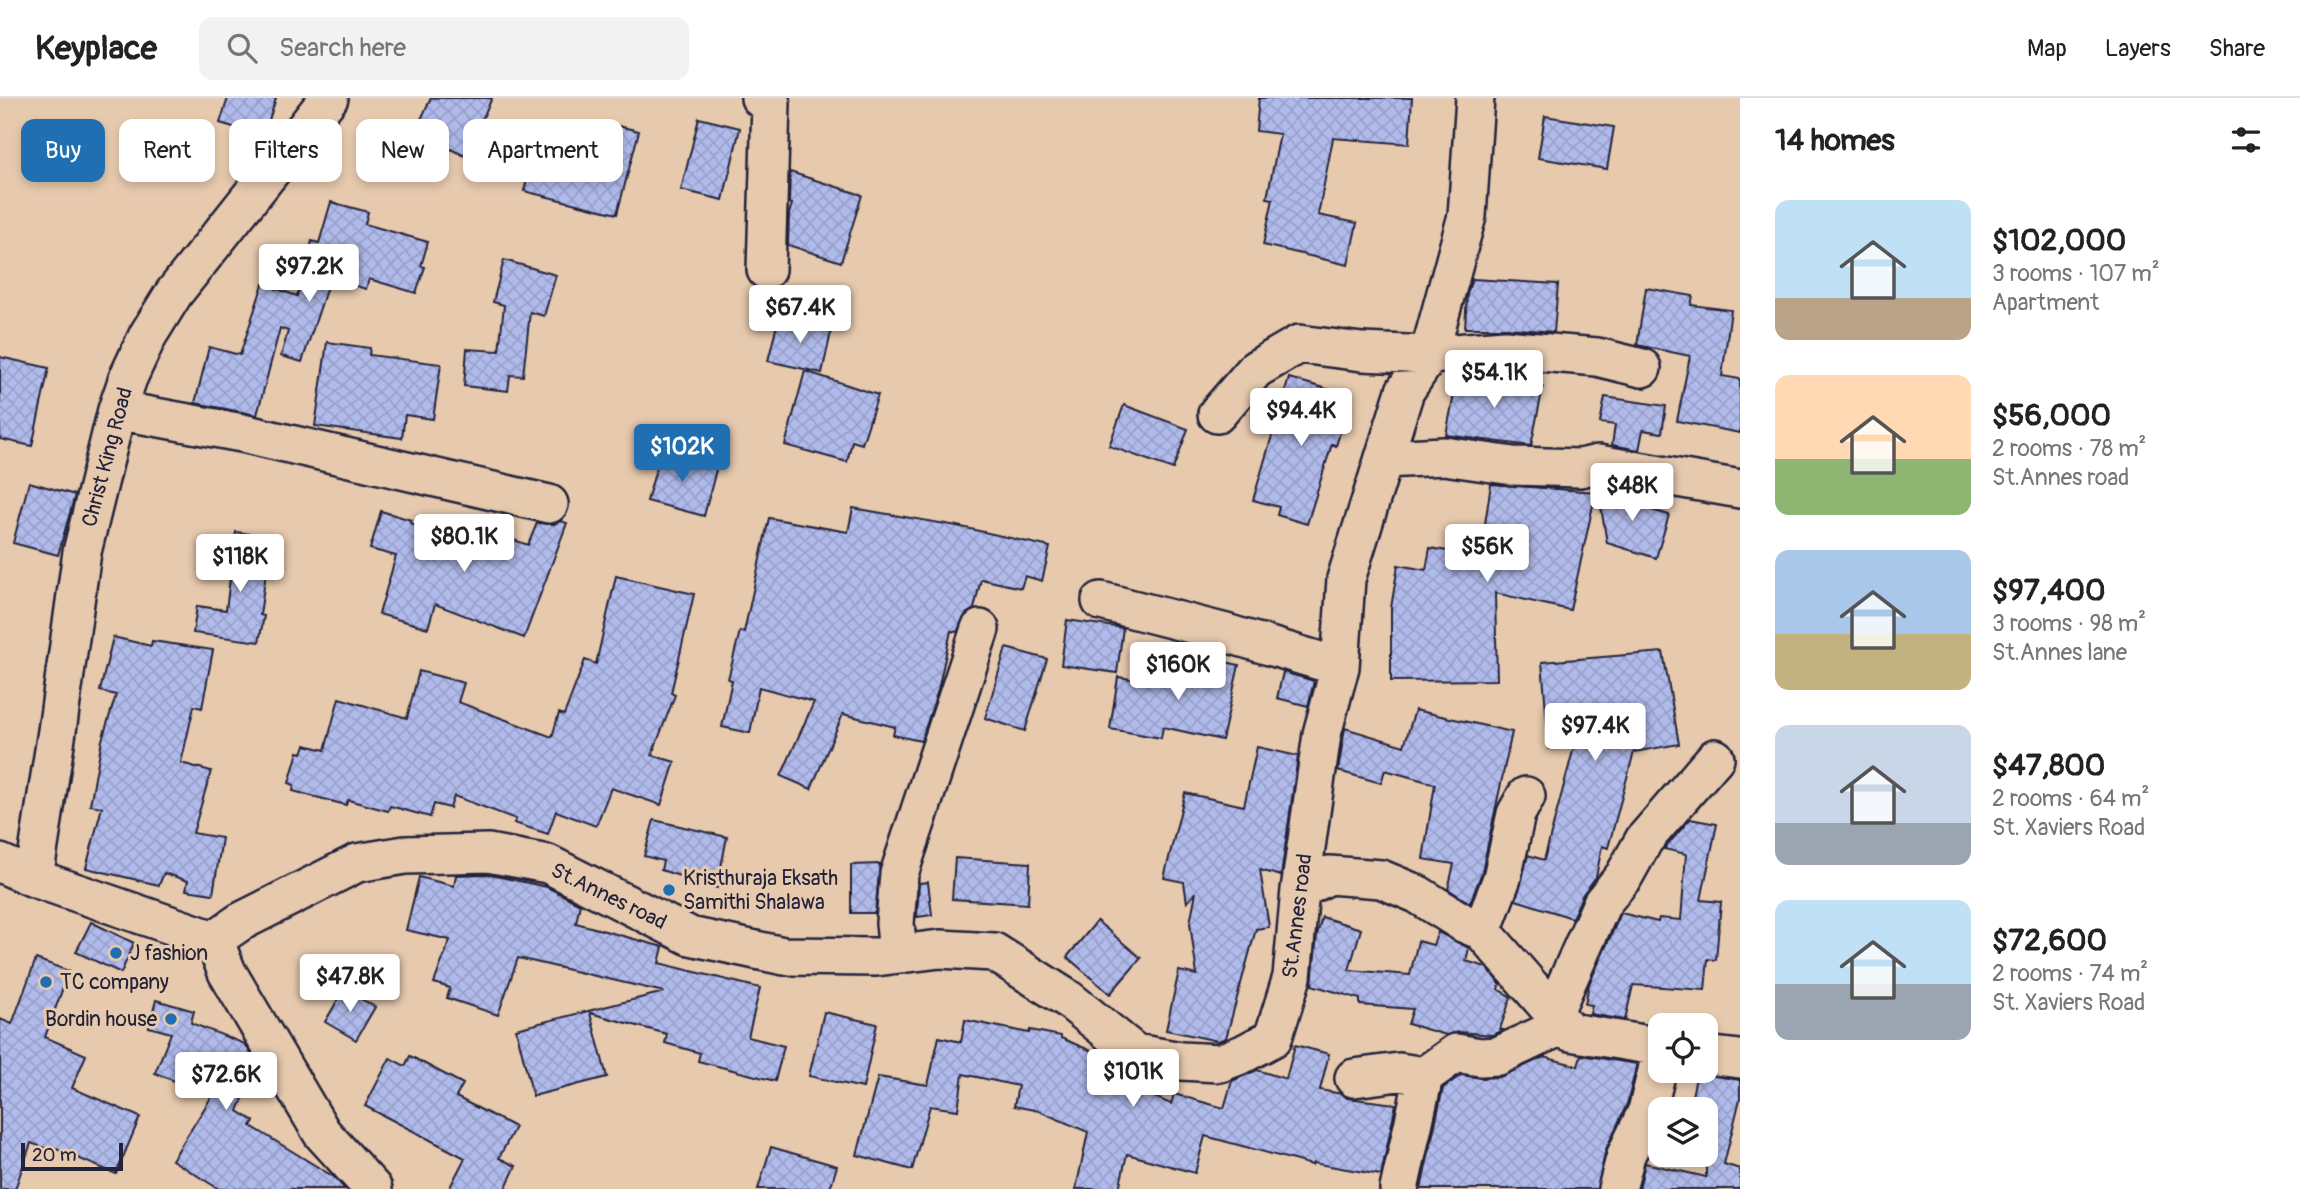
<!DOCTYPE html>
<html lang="en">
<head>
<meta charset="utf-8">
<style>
	body { margin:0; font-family:Pangolin,sans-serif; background:#f2f2f2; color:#222; height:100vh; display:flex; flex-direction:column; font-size:26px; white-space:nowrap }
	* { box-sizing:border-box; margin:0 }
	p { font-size:23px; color:#767676 }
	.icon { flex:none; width:38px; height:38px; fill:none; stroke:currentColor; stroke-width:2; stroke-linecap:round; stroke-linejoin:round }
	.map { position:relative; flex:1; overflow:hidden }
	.drawer { display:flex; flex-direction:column; background:#fff; width:560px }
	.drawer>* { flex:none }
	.hud { position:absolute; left:21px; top:21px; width:665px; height:63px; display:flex; gap:14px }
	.buttons { position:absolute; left:1648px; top:915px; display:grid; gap:14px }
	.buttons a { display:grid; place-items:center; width:70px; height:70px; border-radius:14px; background:#fff; box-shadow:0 4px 10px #0003; font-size:35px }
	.scale { position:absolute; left:21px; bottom:18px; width:102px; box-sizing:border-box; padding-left:7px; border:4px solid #22223b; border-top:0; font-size:19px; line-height:24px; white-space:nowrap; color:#22223b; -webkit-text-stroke:5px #e7caae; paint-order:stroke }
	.price { position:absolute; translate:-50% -60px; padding:0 16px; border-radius:7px; background:#fff; color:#222; font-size:23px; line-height:46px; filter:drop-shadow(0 2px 4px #0008) }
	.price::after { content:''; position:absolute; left:50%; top:42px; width:21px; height:16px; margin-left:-10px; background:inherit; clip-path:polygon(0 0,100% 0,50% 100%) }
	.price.selected { background:#1f6fb2; color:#fff }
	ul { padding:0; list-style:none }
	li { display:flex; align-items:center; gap:21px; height:175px; padding:0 35px }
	li span { display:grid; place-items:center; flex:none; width:196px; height:140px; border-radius:14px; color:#555 }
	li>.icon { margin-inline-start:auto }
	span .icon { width:84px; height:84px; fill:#fffc; stroke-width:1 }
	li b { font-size:30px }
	h2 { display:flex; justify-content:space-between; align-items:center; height:84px; padding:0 35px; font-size:30px }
	.tag { padding:0 24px; border-radius:14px; background:#fff; box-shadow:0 4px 10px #0003; font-size:24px; line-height:63px }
	.tag.selected { background:#1f6fb2; color:#fff }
	header { display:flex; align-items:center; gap:42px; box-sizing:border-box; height:98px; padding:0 35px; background:#fff; border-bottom:2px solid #e0e0e0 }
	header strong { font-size:33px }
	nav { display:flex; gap:38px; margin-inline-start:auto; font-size:24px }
	.search { width:490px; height:63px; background:#f2f2f2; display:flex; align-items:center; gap:18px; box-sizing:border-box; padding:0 24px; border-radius:14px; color:#767676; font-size:26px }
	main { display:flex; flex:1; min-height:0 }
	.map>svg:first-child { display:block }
	.building { fill:url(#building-cross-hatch); stroke:#22223b; stroke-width:2 }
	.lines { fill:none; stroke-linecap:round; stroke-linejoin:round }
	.street-casing { stroke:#22223b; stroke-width:42 }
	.street { stroke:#e7caae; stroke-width:37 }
	.poi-dot { fill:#1f6fb2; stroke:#e7caae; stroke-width:2.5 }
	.labels { text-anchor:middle; stroke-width:6; stroke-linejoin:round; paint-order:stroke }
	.street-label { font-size:21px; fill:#22223b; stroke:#e7caae }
	.poi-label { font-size:21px; fill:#22223b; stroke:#e7caae; text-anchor:start }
</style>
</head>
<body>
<header>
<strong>Keyplace</strong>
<div class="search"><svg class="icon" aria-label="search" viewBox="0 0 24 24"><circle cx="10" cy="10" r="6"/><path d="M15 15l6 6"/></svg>Search here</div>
<nav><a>Map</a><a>Layers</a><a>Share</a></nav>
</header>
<main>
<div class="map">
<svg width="1740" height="1091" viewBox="0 0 1740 1091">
	<defs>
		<pattern id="building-cross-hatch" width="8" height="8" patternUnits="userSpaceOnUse" patternTransform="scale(1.75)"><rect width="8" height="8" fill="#b1bbeb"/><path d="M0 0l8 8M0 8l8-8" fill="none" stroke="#98a0ca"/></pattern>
	</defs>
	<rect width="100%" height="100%" fill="#e7caae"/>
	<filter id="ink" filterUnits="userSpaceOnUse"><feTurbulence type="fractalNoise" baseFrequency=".0143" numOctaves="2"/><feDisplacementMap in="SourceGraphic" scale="14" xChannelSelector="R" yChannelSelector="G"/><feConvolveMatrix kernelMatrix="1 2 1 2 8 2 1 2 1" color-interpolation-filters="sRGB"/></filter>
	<g filter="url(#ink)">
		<!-- building -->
		<path class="building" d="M 228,0 L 276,0 L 264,38 L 220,25 Z
			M 431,0 L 492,0 L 465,58 L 415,34 Z
			M 1259,0 L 1412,0 L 1409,46 L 1333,40 L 1318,117 L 1357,125 L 1348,167 L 1263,147 L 1273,101 L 1267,100 L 1280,36 L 1256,33 Z
			M 1545,18 L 1614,29 L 1607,71 L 1538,60 Z
			M 699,20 L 740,30 L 723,102 L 681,92 Z
			M 614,27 L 639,33 L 617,116 L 524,93 L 534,55 L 541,57 L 546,38 L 608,55 Z
			M 790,74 L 862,97 L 841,164 L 788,147 L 789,116 L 792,106 L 789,105 Z
			M 331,104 L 368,114 L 365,126 L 428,144 L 421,168 L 425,169 L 416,195 L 369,181 L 366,191 L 330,180 L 302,264 L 281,258 L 288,233 L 280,230 L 257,317 L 195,305 L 209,249 L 240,257 L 263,186 L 297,198 L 312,143 L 319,145 Z
			M 504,162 L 556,177 L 544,218 L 530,214 L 523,278 L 510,277 L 508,293 L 464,288 L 467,251 L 499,253 L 504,207 L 493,204 Z
			M 1472,181 L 1558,186 L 1554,234 L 1507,230 L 1465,230 L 1467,196 Z
			M 1646,190 L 1693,198 L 1691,207 L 1731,212 L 1722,278 L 1740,281 L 1740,335 L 1677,323 L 1690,258 L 1637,247 Z
			M 779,218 L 832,230 L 822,275 L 768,263 Z
			M 327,244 L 370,250 L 369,257 L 441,266 L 433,321 L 405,317 L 402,340 L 315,328 Z
			M 0,259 L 49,270 L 32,348 L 0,341 Z
			M 805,273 L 878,297 L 862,346 L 852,343 L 847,364 L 785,347 Z
			M 1472,275 L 1543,289 L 1531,348 L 1446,337 L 1458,276 Z
			M 1289,280 L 1351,298 L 1336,348 L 1332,346 L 1307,426 L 1277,417 L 1279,409 L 1253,402 Z
			M 1605,299 L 1666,308 L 1662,335 L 1643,332 L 1639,352 L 1612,347 L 1615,327 L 1600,325 Z
			M 1124,307 L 1188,331 L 1173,371 L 1109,348 Z
			M 661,353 L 717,368 L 704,418 L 647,403 Z
			M 29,384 L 75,397 L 58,457 L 13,445 Z
			M 1491,386 L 1596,394 L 1570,512 L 1495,495 L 1497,582 L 1391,583 L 1391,510 L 1398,467 L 1426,472 L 1430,450 L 1480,459 Z
			M 1605,389 L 1632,393 L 1634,395 L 1631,406 L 1669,417 L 1656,460 L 1607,445 L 1601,409 Z
			M 853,410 L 957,428 L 1050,449 L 1042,483 L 1025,478 L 1021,490 L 981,481 L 974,511 L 966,516 L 957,534 L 951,533 L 938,592 L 921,643 L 893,637 L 895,629 L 843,616 L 811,691 L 781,678 L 814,604 L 759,589 L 750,635 L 722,629 L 732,582 L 728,581 L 740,533 L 744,534 L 769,420 L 848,434 Z
			M 381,413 L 411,422 L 410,425 L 495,450 L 500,437 L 528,447 L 537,425 L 554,426 L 561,423 L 567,425 L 524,540 L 435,506 L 428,530 L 379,516 L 396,458 L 370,451 Z
			M 236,434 L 271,439 L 260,517 L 264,518 L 259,544 L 193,535 L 197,508 L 226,512 Z
			M 616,478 L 694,496 L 671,595 L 675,597 L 652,657 L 675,664 L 661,707 L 611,690 L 596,728 L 556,713 L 548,736 L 514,725 L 516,721 L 454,698 L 450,710 L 434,706 L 430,719 L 390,708 L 388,713 L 348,702 L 346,707 L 293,693 L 294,687 L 289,685 L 298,654 L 302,655 L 305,647 L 325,652 L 339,600 L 407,620 L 419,573 L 464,585 L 458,604 L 552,639 L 559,615 L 564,617 L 585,562 L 596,566 Z
			M 1067,522 L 1123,530 L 1117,575 L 1061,567 Z
			M 113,539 L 151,548 L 152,543 L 213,552 L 202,610 L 194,608 L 181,665 L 211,673 L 193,735 L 222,740 L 213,796 L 186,792 L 188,783 L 164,775 L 159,787 L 86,770 L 102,709 L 90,707 L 102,642 L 116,597 L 100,593 Z
			M 1006,550 L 1047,561 L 1025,633 L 985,620 Z
			M 1663,554 L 1679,646 L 1634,654 L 1608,750 L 1602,748 L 1596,779 L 1583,796 L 1572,820 L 1516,802 L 1528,757 L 1544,762 L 1574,649 L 1549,651 L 1542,564 Z
			M 1193,557 L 1239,567 L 1222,642 L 1163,629 L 1161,640 L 1110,631 L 1118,579 L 1186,590 Z
			M 1283,574 L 1314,583 L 1308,608 L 1277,600 Z
			M 1415,612 L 1512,634 L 1482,774 L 1470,805 L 1448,791 L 1454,766 L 1423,761 L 1435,686 L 1385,672 L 1381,685 L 1338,673 L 1345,630 L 1404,648 Z
			M 1257,649 L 1298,658 L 1281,778 L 1260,772 L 1269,829 L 1256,831 L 1226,940 L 1218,943 L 1166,932 L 1179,873 L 1197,877 L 1190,825 L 1196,794 L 1187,805 L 1184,784 L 1164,780 L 1185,695 L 1244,708 Z
			M 1690,721 L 1717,726 L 1701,802 L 1721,804 L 1716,862 L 1708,861 L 1705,892 L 1633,887 L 1625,922 L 1590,916 L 1592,907 L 1585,906 L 1589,886 L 1621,815 L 1658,824 L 1659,820 L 1681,822 L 1686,756 L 1664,751 Z
			M 654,722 L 727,739 L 717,790 L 661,772 L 663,763 L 644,758 Z
			M 955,760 L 1030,765 L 1028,806 L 952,801 Z
			M 880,766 L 875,815 L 851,815 L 851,767 Z
			M 486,776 L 547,789 L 580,806 L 576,825 L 663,849 L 659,865 L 760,890 L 748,939 L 784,948 L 775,983 L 698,963 L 700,955 L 665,945 L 667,936 L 590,915 L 607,979 L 533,998 L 516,931 L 664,894 L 518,860 L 498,917 L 447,900 L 450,890 L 434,885 L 450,842 L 406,832 L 419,779 L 454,788 L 456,777 Z
			M 928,784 L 932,817 L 917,819 L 919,785 Z
			M 1322,819 L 1361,831 L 1349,872 L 1410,877 L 1418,843 L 1433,847 L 1438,834 L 1469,850 L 1466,863 L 1486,869 L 1500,886 L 1498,891 L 1511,899 L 1500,931 L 1503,932 L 1493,937 L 1459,934 L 1446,937 L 1408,926 L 1413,911 L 1360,907 L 1360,901 L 1312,887 L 1317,837 Z
			M 1097,823 L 1141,860 L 1110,896 L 1067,859 Z
			M 91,824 L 134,845 L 121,875 L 76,854 Z
			M 36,861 L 69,873 L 45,939 L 86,957 L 72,990 L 140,1019 L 116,1076 L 54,1050 L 53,1053 L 31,1045 L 15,1091 L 0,1091 L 0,921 L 12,926 Z
			M 344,891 L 375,909 L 356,942 L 325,924 Z
			M 156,902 L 194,913 L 191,925 L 245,946 L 257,966 L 238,1013 L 254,1023 L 251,1028 L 334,1079 L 345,1091 L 219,1091 L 172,1062 L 212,998 L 155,975 L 171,935 L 149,929 Z
			M 824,914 L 877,926 L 863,990 L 809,978 Z
			M 965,922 L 1029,935 L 1030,932 L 1061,938 L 1061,940 L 1106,959 L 1099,976 L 1171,1006 L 1174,996 L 1224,1010 L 1232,983 L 1257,972 L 1286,981 L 1295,947 L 1329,956 L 1320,992 L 1342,996 L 1347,1000 L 1396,1006 L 1381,1077 L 1313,1065 L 1312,1067 L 1205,1038 L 1195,1075 L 1127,1056 L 1119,1091 L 1076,1091 L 1088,1034 L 1039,1013 L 1014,1008 L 1018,988 L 963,976 L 958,1012 L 930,1008 L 912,1072 L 857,1057 L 878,979 L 928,987 L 939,939 L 961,944 Z
			M 1581,957 L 1637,966 L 1627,1006 L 1606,1051 L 1597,1091 L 1421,1091 L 1443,990 L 1461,977 L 1481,980 L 1500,979 L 1544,959 L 1578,968 Z
			M 410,958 L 463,986 L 456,999 L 515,1029 L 499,1060 L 516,1068 L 505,1091 L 449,1091 L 465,1060 L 365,1008 L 390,960 L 405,968 Z
			M 1697,975 L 1740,982 L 1740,1001 L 1724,1066 L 1740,1071 L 1740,1091 L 1639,1091 L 1645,1065 L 1706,1079 L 1706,1012 L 1689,1012 Z
			M 771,1049 L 837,1068 L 830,1091 L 758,1091 Z"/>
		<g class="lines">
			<defs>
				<path id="street" d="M 760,0 L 771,5 L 766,172
					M 117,312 L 242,335 L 549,406
					M 1217,316 L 1256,271 L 1299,246 L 1362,254 L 1429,257 L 1505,251 L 1597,259 L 1642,270
					M 1384,361 L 1444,358 L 1513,368 L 1580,370 L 1598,366 L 1740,391
					M 1101,503 L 1226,535 L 1340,569
					M 0,765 L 34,780 L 214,842 L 227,874 L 322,1035 L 373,1091
					M 34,780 L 57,633 L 82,454 L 117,312 L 128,280 L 148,237 L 174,195 L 329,0
					M 1300,792 L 1329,777 L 1381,781 L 1417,796 L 1465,826 L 1482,833 L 1570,934 L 1661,949
					M 1482,833 L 1502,780 L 1516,716 L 1526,698
					M 214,842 L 240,824 L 357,765 L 405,757 L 488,755 L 548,766 L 690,838 L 784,858 L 876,859 L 940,851 L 994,854 L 1068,901 L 1135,955 L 1181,963 L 1220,965 L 1243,956 L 1273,940 L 1292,879 L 1300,792 L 1322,636 L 1340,569 L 1346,481 L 1405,293 L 1429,257 L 1467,118 L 1475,0
					M 898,856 L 895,825 L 899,776 L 980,531
					M 1553,916 L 1602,805 L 1624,778 L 1644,742 L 1715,660
					M 1706,957 L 1740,961
					M 1354,980 L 1399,974 L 1424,978 L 1456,955 L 1480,959 L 1498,958 L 1563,927
					M 1399,1091 L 1424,978
					M 1617,1091 L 1626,1057 L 1647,1013 L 1661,957"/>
			</defs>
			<!-- street casing -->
			<use href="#street" class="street-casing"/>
			<!-- street -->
			<use href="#street" class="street"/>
		</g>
	</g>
	<!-- markers -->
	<g class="poi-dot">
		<circle cx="669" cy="792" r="7"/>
		<circle cx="116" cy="855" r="7"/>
		<circle cx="46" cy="884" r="7"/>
		<circle cx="171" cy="921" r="7"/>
	</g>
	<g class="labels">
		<!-- street labels -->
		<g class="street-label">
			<text transform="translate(107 359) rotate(-75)" y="7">Christ King Road</text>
			<text transform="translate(609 798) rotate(26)" y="7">St.Annes road</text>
			<text transform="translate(1297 818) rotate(-83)" y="7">St.Annes road</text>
		</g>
		<!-- poi labels -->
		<g class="poi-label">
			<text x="683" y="787">Kristhuraja Eksath<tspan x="683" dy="24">Samithi Shalawa</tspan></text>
			<text x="130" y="862">J fashion</text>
			<text x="60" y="891">TC company</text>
			<text x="157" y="928" text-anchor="end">Bordin house</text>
		</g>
	</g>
</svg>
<div class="buttons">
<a><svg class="icon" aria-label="locate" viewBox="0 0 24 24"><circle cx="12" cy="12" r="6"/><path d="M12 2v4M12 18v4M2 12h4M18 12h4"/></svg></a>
<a><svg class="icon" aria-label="layers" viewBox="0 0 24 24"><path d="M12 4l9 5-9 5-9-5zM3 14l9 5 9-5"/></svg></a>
</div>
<div class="scale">20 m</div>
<b class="price" style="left:309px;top:206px">$97.2K</b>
<b class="price" style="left:800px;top:247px">$67.4K</b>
<b class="price" style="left:1494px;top:312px">$54.1K</b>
<b class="price" style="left:1301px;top:350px">$94.4K</b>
<b class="price selected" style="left:682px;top:386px">$102K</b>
<b class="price" style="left:1632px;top:425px">$48K</b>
<b class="price" style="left:464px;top:476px">$80.1K</b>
<b class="price" style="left:1487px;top:486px">$56K</b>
<b class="price" style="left:240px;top:496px">$118K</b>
<b class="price" style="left:1178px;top:604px">$160K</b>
<b class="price" style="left:1595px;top:665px">$97.4K</b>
<b class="price" style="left:350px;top:916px">$47.8K</b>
<b class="price" style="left:1133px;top:1011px">$101K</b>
<b class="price" style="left:226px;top:1014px">$72.6K</b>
<div class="hud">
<a class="tag selected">Buy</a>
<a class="tag">Rent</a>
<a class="tag">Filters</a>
<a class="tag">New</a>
<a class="tag">Apartment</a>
</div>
</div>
<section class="drawer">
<h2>14 homes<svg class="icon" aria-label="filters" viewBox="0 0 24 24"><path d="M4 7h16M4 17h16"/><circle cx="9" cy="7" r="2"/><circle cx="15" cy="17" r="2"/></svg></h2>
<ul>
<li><span style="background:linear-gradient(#bfe0f5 70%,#b9a48a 0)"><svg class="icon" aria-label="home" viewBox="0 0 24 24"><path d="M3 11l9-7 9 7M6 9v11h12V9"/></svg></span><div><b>$102,000</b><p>3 rooms · 107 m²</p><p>Apartment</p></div></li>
<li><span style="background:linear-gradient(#ffd9b3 60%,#8fb573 0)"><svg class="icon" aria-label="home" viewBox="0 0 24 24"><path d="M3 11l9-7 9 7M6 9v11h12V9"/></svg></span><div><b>$56,000</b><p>2 rooms · 78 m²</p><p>St.Annes road</p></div></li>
<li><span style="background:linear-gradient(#a9c7e8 60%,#c2b280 0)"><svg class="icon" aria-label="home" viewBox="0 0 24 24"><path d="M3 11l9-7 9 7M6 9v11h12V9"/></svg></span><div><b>$97,400</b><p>3 rooms · 98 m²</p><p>St.Annes lane</p></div></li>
<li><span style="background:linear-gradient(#c9d6e8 70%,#9aa5b1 0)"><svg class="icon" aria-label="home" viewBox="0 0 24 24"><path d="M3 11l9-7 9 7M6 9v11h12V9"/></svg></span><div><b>$47,800</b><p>2 rooms · 64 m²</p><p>St. Xaviers Road</p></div></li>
<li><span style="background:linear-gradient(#bfe0f5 60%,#9aa5b1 0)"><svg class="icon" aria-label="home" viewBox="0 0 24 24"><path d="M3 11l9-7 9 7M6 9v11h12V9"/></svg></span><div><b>$72,600</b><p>2 rooms · 74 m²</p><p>St. Xaviers Road</p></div></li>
</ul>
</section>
</main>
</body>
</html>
